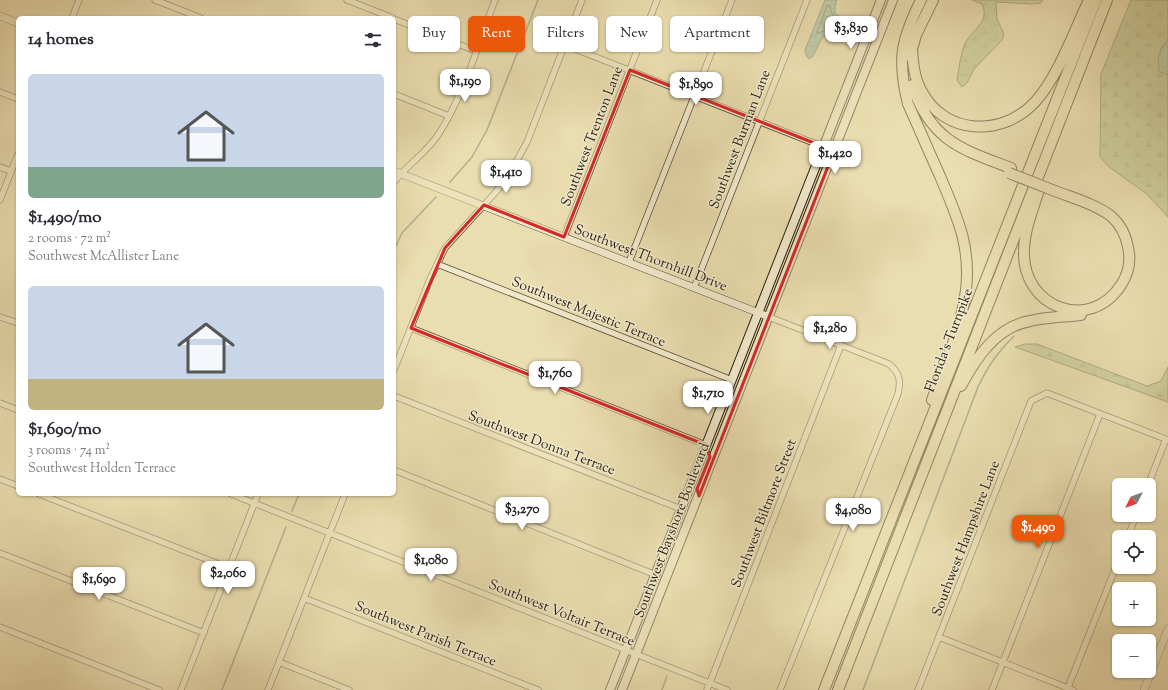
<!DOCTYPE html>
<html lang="en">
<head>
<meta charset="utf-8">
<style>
	body { margin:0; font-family:"Sorts Mill Goudy",serif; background:#f7f7f7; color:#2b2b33; height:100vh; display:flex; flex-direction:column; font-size:15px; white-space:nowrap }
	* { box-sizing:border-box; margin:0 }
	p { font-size:13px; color:#7c7c81 }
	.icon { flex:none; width:22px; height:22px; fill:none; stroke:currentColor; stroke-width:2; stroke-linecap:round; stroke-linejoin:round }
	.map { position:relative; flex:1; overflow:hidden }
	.side { position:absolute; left:16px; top:16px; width:380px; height:480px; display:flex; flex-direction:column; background:#fff; border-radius:6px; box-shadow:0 1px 3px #0004 }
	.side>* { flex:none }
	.guide { position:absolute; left:408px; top:16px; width:380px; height:36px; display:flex; gap:8px }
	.needle { width:26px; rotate:228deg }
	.controls { position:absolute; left:1112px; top:478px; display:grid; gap:8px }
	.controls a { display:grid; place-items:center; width:44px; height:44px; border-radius:6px; background:#fff; box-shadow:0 1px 3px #0004; font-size:20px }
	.price { position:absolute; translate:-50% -34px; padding:0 9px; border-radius:8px; background:#fff; color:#222; font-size:13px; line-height:26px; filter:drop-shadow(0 1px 2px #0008) }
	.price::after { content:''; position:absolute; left:50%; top:24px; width:12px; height:9px; margin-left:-6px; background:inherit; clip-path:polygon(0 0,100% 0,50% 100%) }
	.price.current { background:#ea580c; color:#fff }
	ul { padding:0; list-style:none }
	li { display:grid; align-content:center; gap:8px; height:212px; padding:0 12px }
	li span { display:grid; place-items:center; height:124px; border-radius:6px; color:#555 }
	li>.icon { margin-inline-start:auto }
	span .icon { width:72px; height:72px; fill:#fffc; stroke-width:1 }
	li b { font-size:17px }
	h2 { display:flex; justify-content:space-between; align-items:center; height:48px; padding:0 12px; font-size:17px }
	.pill { padding:0 14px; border-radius:6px; background:#fff; box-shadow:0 1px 3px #0004; font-size:14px; line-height:36px }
	.pill.current { background:#ea580c; color:#fff }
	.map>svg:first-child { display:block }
	.forest { fill:url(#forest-firs); stroke:#6d704f }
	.wetland { fill:url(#wetland-marsh); stroke:#6d704f }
	.water { fill:url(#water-waves); stroke:#6b7c6c }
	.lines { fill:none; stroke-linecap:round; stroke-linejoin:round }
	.shore { stroke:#606c5d; stroke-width:1 }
	.stream { stroke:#6b7c6c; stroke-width:1.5 }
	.minor-casing { stroke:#584d38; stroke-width:7 }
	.tertiary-casing { stroke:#584d38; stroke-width:8 }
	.secondary-casing { stroke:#271d11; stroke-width:10 }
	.motorway-casing { stroke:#271d11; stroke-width:12 }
	.minor { stroke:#f1e9cb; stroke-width:5.5 }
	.tertiary { stroke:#f1e9cb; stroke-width:7 }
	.secondary { stroke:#f1e9cb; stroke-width:8 }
	.motorway { stroke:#eaddaf; stroke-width:10 }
	.motorway-bridge-casing { stroke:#271d11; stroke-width:12; stroke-linecap:butt }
	.motorway-bridge { stroke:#eaddaf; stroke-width:10 }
	.marked { fill:none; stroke:#d62828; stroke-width:3; stroke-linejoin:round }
	.labels { text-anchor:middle; stroke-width:3; stroke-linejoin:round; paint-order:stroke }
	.street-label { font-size:14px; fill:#271d11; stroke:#f1e9cb }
</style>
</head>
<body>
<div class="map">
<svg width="1168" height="690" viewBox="0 0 1168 690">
	<defs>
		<pattern id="forest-firs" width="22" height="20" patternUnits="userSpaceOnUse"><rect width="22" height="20" fill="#b3c28d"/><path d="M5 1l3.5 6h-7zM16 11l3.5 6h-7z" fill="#9aa679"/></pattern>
		<pattern id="wetland-marsh" width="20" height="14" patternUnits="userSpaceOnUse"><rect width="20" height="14" fill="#b3c28d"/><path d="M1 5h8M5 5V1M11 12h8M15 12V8" fill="none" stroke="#9aa679"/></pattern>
		<pattern id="water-waves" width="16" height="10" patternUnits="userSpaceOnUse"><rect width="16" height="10" fill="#98bca9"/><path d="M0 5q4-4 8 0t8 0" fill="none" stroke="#83a190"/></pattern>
	</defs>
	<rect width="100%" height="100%" fill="#eaddaf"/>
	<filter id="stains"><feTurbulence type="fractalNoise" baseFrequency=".005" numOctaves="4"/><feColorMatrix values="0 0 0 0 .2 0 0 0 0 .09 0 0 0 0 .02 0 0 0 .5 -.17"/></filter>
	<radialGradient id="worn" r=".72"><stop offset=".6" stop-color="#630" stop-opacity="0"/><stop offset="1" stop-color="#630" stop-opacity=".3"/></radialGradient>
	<!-- forest -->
	<path class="forest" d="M 1131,0 L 1168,0 L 1168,40 L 1161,48 L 1159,71 L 1168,75 L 1168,217 L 1147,194 L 1109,167 L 1100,157 L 1101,74 Z
		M 1025,344 L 1037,344 L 1147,386 L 1161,381 L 1168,367 L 1168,402 L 1015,347 Z"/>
	<!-- wetland -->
	<path class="wetland" d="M 972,0 L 1043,0 L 1041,3 L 1032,4 L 996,2 L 997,19 L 1004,34 L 1002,40 L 974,69 L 967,83 L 962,87 L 957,80 C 959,69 960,57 964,46 C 970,30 991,23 982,4 Z"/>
	<!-- water -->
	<path class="water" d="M 825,0 L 837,0 C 829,22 845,13 853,24 L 849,36 L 843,40 L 829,36 L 823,36 L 813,56 L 809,59 L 806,55 L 805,50 Z
		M 1168,40 L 1168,75 L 1159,71 C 1157,58 1159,50 1168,40 Z"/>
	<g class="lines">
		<!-- shore -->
		<path class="shore" d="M 828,5 L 830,6 C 831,18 838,20 848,25 L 844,35 L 825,31 L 817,33 Z"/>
		<!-- stream -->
		<path class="stream" d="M 450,182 L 472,157 L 487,130 L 538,0
			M 394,250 L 402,233 L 436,197
			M 292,511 L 299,494
			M 222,690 L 286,527
			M 662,690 L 667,676
			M 863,690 L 978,387 C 988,366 997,353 1014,336"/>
		<defs>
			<path id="minor" d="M 155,0 L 201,18
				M 347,0 L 393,18
				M 72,18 L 79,0
				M 394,19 L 476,51
				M 565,45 L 834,151
				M 0,92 L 18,99
				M 394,94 L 449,116
				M 0,167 L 11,171
				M 394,182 C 407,165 426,153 438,135 C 464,95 478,45 495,0
				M 0,200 L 18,154
				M 564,237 L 657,0
				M 629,262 L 732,0
				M 437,264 L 732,380
				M 694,288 L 807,0
				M 0,317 L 18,323
				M 769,317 L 889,364 C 900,373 901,381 898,394 L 780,690
				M 411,328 L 706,445
				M 394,370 L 430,279 L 445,248 L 495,193 L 509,175 L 527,142 L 582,0
				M 394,396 L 681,509
				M 0,403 L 18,410
				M 394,470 L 656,575
				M 0,479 L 18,486
				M 1148,485 L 1166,439
				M 39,494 L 229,568
				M 231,494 L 727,690
				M 1128,537 L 1136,515
				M 0,553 L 204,633
				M 304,598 L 538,690
				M 0,627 L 159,690
				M 939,637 L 1073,690
				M 279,662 L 349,690
				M 181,690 L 258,494
				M 268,690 L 345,494
				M 707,690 L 841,345
				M 918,690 L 1031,401 L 1047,393 L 1168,440
				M 992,690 L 1100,414
				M 1067,690 L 1119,559"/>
			<path id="tertiary" d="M 0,16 L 18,23
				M 394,171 L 769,317
				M 1144,690 L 1168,629"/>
			<path id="secondary" d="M 610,690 L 881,0
				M 622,690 L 893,0"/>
			<path id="motorway" d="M 921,0 C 901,40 897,60 908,104 C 919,128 929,152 940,176 C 957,217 971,245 966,290 C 961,328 945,365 932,400
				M 912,49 C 913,63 914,77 921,90 C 944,136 1003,137 1035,102 C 1058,77 1074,31 1089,0
				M 910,56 L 916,35 L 933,0
				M 912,85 C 931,141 961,149 1011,168
				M 1039,190 C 1033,209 1024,231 1024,251 C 1022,308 1090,333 1121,285 C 1129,273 1131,260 1128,247 C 1126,235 1120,224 1111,216 C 1095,204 1073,198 1055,191
				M 961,386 C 976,358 996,327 1030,321 C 1046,317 1065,317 1081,315
				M 824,690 L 1096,0
				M 838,690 L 1107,0"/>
		</defs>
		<!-- minor casing -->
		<use href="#minor" class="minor-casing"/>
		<!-- tertiary casing -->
		<use href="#tertiary" class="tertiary-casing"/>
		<!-- secondary casing -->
		<use href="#secondary" class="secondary-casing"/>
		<!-- motorway casing -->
		<use href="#motorway" class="motorway-casing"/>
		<!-- minor -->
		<use href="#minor" class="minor"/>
		<!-- tertiary -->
		<use href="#tertiary" class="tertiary"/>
		<!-- secondary -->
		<use href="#secondary" class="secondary"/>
		<!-- motorway -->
		<use href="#motorway" class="motorway"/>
		<defs>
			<path id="motorway-bridge" d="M 1009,173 L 1055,191"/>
		</defs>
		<!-- motorway-bridge casing -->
		<use href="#motorway-bridge" class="motorway-bridge-casing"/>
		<!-- motorway-bridge -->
		<use href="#motorway-bridge" class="motorway-bridge"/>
	</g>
	<!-- marked area -->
	<path d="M0 0H1168V690H0ZM 630,70 L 834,151 L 699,496 L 697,489 L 710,457 L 706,445 L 411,328 L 445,248 L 484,205 L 564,237 Z" fill="#eaddaf" fill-opacity=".55" fill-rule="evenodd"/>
	<path class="marked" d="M 630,70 L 834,151 L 699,496 L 697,489 L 710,457 L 706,445 L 411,328 L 445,248 L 484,205 L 564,237 Z"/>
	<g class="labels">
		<!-- street labels -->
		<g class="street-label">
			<text transform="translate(591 136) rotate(-69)" y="5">Southwest Trenton Lane</text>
			<text transform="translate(739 139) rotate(-69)" y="5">Southwest Burman Lane</text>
			<text transform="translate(651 257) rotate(21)" y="5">Southwest Thornhill Drive</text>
			<text transform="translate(589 311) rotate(22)" y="5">Southwest Majestic Terrace</text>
			<text transform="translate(948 340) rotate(-69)" y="5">Florida's Turnpike</text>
			<text transform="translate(542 442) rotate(21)" y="5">Southwest Donna Terrace</text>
			<text transform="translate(763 513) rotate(-69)" y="5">Southwest Biltmore Street</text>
			<text transform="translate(671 530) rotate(-69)" y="5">Southwest Bayshore Boulevard</text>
			<text transform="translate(965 538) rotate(-69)" y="5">Southwest Hampshire Lane</text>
			<text transform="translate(562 612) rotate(22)" y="5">Southwest Voltair Terrace</text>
			<text transform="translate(426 633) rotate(22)" y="5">Southwest Parish Terrace</text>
		</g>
	</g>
	<rect width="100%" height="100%" filter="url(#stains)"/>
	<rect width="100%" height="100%" fill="url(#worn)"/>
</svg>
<div class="controls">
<a><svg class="needle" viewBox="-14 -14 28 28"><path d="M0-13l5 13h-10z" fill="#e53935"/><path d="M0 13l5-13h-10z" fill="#7c7c81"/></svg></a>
<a><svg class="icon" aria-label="locate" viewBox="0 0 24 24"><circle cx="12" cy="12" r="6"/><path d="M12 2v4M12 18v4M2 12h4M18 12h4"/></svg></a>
<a>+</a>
<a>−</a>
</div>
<b class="price" style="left:851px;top:50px">$3,830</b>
<b class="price" style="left:465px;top:103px">$1,190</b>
<b class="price" style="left:696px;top:106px">$1,890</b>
<b class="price" style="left:835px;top:175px">$1,420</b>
<b class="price" style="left:506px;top:194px">$1,410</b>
<b class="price" style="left:830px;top:350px">$1,280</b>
<b class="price" style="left:555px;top:395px">$1,760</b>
<b class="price" style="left:708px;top:415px">$1,710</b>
<b class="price" style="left:522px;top:531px">$3,270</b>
<b class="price" style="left:853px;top:532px">$4,080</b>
<b class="price current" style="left:1038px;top:549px">$1,490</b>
<b class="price" style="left:431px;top:582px">$1,080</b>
<b class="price" style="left:228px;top:595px">$2,060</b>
<b class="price" style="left:99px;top:601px">$1,690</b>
<div class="guide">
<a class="pill">Buy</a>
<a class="pill current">Rent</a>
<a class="pill">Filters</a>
<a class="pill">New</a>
<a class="pill">Apartment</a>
</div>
<section class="side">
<h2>14 homes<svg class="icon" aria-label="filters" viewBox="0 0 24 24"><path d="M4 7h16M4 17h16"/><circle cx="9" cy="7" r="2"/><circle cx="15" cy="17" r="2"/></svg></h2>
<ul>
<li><span style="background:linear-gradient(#c9d6e8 75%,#7fa58c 0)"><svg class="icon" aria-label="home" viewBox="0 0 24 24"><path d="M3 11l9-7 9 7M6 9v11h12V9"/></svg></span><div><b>$1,490/mo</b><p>2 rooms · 72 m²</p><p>Southwest McAllister Lane</p></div></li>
<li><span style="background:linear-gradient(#c9d6e8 75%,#c2b280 0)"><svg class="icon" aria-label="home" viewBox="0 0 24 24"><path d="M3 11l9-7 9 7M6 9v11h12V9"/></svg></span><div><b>$1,690/mo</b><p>3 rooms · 74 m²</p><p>Southwest Holden Terrace</p></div></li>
</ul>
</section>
</div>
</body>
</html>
